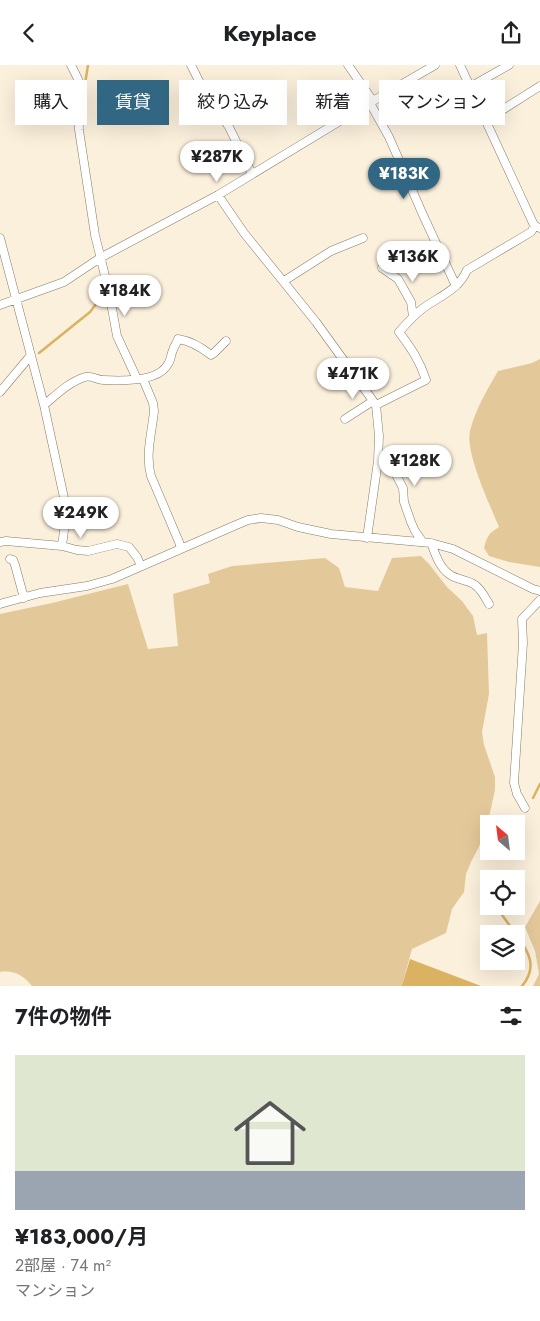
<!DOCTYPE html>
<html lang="ja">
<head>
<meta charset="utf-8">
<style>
	body { margin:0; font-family:Jost,"Noto Sans JP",sans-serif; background:#f2f2f2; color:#202124; height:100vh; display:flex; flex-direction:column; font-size:19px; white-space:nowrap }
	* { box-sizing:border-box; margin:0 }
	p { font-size:16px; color:#757577 }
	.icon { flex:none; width:28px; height:28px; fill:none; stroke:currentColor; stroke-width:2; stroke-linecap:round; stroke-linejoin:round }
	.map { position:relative; height:921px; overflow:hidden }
	.details { display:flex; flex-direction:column; background:#fff; flex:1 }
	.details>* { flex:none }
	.hud { position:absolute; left:15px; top:15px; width:510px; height:45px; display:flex; gap:10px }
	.needle { width:32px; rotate:332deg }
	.fabs { position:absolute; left:480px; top:750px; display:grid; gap:10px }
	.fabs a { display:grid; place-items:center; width:45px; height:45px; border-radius:0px; background:#fff; box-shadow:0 5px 20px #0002; font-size:25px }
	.price { position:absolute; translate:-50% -42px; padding:0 11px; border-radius:18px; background:#fff; color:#222; font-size:16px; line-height:32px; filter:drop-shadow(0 1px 2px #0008) }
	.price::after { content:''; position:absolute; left:50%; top:30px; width:15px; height:11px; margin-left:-8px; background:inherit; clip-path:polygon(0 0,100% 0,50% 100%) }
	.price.current { background:#316782; color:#fff }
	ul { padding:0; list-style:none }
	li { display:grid; align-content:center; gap:10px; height:265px; padding:0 15px }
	li span { display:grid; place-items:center; height:155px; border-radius:0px; color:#555 }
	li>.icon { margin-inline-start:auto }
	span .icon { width:90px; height:90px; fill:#fffc; stroke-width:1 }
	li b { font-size:21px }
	h2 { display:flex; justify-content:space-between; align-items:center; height:60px; padding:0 15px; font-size:21px }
	.pill { padding:0 18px; border-radius:0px; background:#fff; box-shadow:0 5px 20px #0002; font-size:18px; line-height:45px }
	.pill.current { background:#316782; color:#fff }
	header { display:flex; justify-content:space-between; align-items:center; height:65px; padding:0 15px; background:#fff; font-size:22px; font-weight:700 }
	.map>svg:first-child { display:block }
	.green { fill:#e3c99a }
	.water { fill:#dbb262 }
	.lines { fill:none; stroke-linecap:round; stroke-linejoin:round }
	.stream { stroke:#dbb262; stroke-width:2.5 }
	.street-casing { stroke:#847b69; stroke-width:9 }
	.street { stroke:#fff; stroke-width:8 }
</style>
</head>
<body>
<header><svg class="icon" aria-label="back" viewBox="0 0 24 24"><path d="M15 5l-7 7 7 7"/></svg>Keyplace<svg class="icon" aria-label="share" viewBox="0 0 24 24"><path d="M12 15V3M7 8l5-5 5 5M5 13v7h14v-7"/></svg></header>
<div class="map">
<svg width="540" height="921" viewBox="0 0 540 921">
	<rect width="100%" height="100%" fill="#fbf0dc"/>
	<!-- green -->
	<path class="green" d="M 540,294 L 540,502 L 509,497 L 489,491 L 484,483 C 487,471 489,468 499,462 C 490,440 465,388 470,366 C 475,345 487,325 498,306 L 532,298 Z
		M 421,491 L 429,499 L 447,522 L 462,536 L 473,551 L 477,570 L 487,568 L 489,629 L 482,667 L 484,680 L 495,712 L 495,725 L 485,770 L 471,797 L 466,809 L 464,827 L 452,844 L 446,868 L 412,884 L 402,920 L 400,921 L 32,921 C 23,910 14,905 0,907 L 0,549 L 52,538 L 128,519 L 148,584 L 178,581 L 173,529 L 210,518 L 208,509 L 232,501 L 325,493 L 339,503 L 345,522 L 378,526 L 392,493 Z
		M 540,836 L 540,921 L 533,921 L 539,909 L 535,886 L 525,862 Z"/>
	<!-- water -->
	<path class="water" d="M 410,894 L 481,921 L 400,921 L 402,920 Z"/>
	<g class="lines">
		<!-- stream -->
		<path class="stream" d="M 85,19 L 88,0
			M 39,288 L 90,247 L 105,227
			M 533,733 L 540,719
			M 499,846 L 516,869
			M 516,869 C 529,887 538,902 522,921"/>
		<defs>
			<path id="street" d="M 71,0 L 78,14 L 80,22 L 78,41 L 79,65 L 95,170 L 109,227 L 117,271 L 137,314
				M 191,0 L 203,24 L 229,62 L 252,109
				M 348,0 L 373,36
				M 460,0 L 533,158 L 535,161 L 540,163
				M 470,22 L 509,0
				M 370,38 L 389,72 L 423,150 L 456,221
				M 485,56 L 540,21
				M 218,130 L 244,168 L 316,257 L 376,340 L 379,371 L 378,396 L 367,473
				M 0,173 L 44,340 L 66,442 L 66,450 L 62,481
				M 382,203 L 398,214 L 411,237 L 413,252
				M 284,216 L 331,186 L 363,173
				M 0,240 L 64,217 L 100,193 L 218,130 L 373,36 L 435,0
				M 143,314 L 153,338 L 154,346 C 152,367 145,390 151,411 L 179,477 L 181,483
				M 0,327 L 31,290
				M 44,340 C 56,330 69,317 85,312 C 91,310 97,315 103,315 C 121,316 159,317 168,299 C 171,295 171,289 173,285 C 174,281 177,278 178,274 C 191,276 201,282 211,290 L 214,288 L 226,276
				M 376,340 L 426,315 C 420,296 411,283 399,267 C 406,259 413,251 422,244 C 438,232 459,225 467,205 L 531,167 L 535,161
				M 345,354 L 373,336
				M 378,396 L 384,398 L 394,406 L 403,423 L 404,437 L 411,457 L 415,466 L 422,476
				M 394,406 L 405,394 L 417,387
				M 0,477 L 6,476 L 62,481 L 77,485 L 88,486 L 117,479 L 129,482 L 137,492 L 141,501
				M 431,478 C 435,488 439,502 449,509 C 456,515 467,514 475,520 C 481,524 485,532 489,539
				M 10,494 L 13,495 L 15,500 L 24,533
				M 0,539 L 40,528 L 87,521 L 112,514 L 236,460 L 248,455 L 261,453 L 278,455 L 298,462 L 331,469 L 431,478 L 453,484 L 533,524 L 540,526
				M 525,743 L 517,729 L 514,718 L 523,578 L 522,554 L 540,535"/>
		</defs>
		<!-- street casing -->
		<use href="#street" class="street-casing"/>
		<!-- street -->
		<use href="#street" class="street"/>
	</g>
</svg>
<div class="fabs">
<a><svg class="needle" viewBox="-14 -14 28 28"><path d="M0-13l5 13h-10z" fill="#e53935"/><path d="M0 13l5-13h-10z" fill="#757577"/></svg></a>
<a><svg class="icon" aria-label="locate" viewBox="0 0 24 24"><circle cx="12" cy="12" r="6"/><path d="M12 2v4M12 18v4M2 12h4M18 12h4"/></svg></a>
<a><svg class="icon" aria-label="layers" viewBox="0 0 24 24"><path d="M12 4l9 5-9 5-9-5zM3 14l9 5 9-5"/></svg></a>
</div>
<b class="price" style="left:217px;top:118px">¥287K</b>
<b class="price current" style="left:404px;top:135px">¥183K</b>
<b class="price" style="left:413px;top:218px">¥136K</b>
<b class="price" style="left:125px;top:252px">¥184K</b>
<b class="price" style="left:353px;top:335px">¥471K</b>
<b class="price" style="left:415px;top:422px">¥128K</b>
<b class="price" style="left:81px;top:474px">¥249K</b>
<div class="hud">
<a class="pill">購入</a>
<a class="pill current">賃貸</a>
<a class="pill">絞り込み</a>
<a class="pill">新着</a>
<a class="pill">マンション</a>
</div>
</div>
<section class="details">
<h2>7件の物件<svg class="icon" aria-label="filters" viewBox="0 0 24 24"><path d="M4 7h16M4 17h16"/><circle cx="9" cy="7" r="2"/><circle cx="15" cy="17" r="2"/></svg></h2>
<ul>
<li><span style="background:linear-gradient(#dfe7d0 75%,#9aa5b1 0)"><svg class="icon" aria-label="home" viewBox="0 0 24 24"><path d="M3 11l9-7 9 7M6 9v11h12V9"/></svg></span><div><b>¥183,000/月</b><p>2部屋 · 74 m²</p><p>マンション</p></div></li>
</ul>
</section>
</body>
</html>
